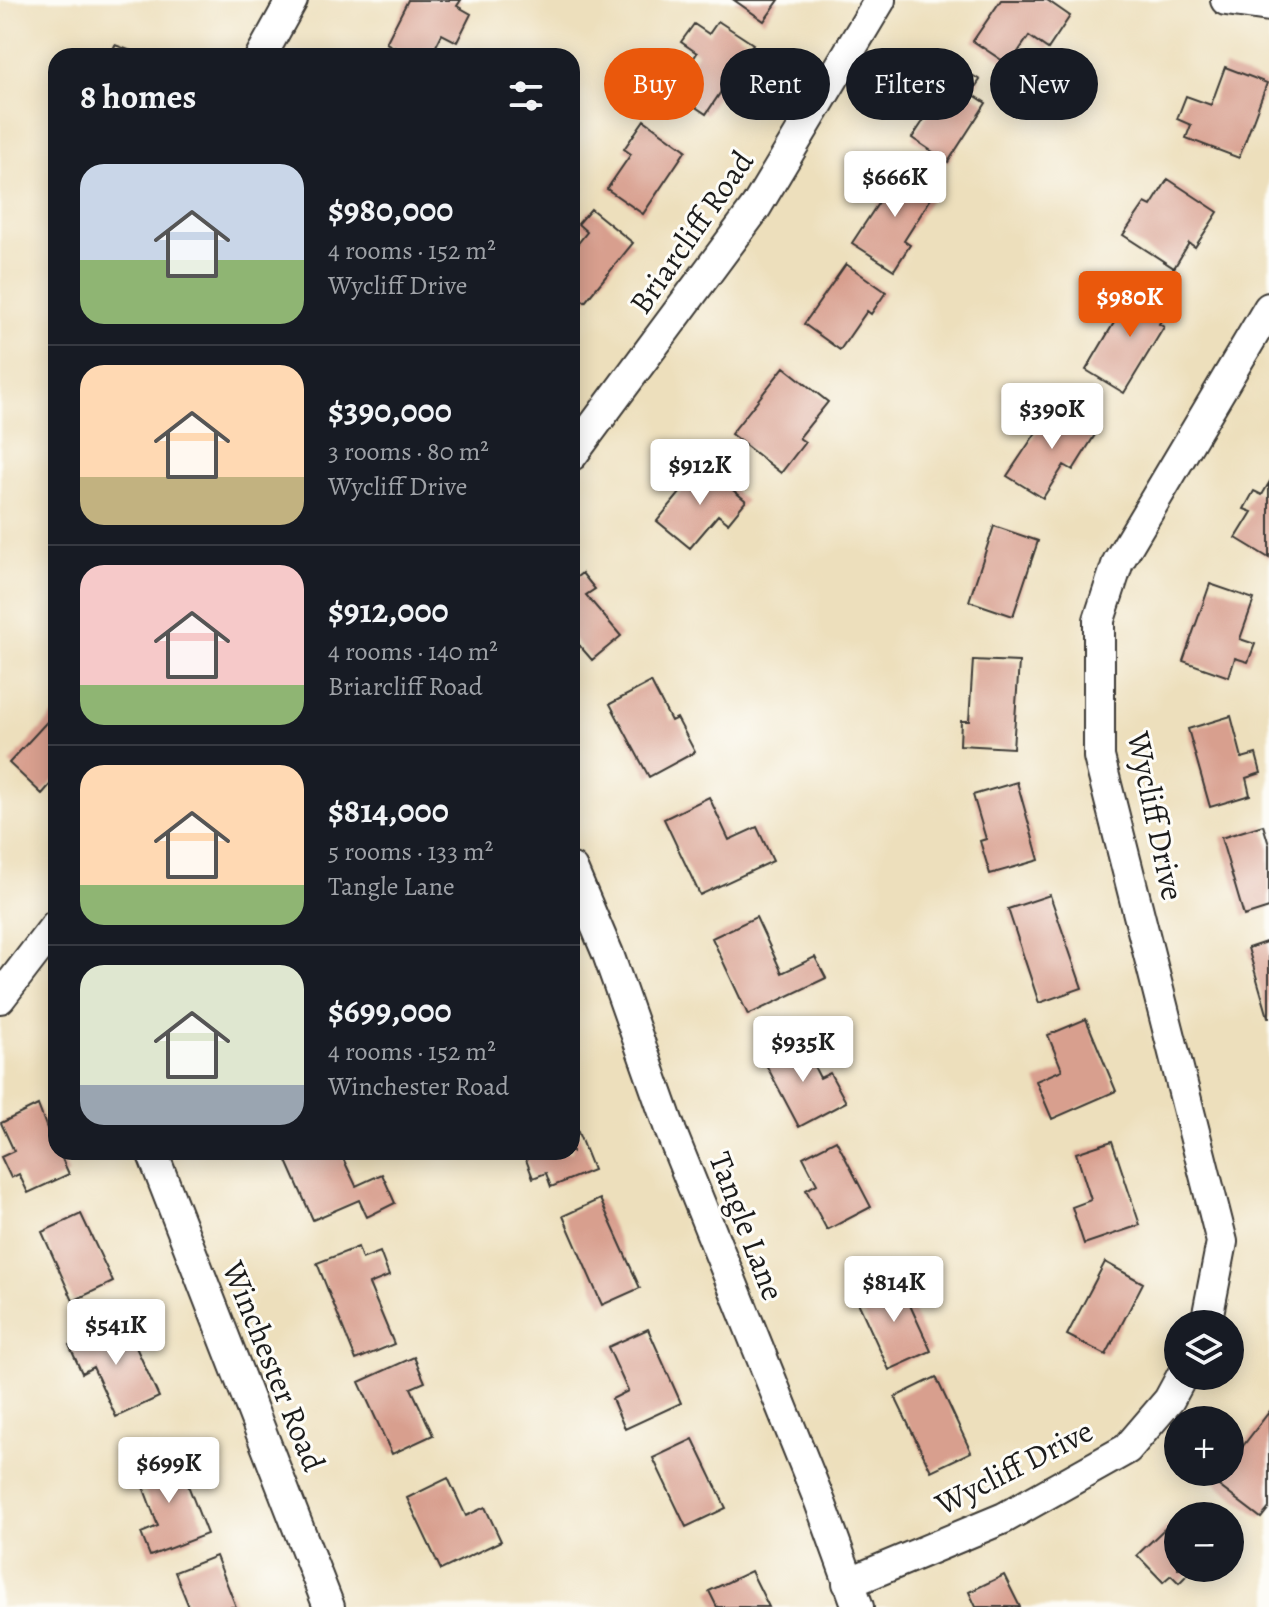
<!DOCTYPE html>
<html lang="en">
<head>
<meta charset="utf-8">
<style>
	body { margin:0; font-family:Alegreya,serif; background:#20242c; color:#f1f3f6; height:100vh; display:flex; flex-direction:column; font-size:30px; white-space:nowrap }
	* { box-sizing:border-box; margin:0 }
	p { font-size:26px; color:#9ea1a6 }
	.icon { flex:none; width:44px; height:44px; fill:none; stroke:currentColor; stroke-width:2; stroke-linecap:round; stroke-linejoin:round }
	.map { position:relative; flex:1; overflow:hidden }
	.side { position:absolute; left:48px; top:48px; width:532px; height:1112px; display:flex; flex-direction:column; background:#171b24; border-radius:24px; box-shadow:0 4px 20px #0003 }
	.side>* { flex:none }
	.banner { position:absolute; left:604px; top:48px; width:544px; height:72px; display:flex; gap:16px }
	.buttons { position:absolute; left:1164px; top:1310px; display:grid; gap:16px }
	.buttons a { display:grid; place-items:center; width:80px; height:80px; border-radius:50%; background:#171b24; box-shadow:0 4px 20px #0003; font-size:40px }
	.price { position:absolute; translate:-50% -68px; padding:0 18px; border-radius:8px; background:#fff; color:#222; font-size:26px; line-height:52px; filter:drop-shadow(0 2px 4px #0008) }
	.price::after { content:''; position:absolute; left:50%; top:48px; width:24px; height:18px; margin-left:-12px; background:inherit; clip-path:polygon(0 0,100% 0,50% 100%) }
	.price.current { background:#ea580c; color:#fff }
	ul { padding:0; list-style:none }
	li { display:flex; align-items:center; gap:24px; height:200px; padding:0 32px }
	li+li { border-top:2px solid #363941 }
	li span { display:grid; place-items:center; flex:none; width:224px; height:160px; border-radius:24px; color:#555 }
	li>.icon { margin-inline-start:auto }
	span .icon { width:96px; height:96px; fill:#fffc; stroke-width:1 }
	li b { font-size:34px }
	h2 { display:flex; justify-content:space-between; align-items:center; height:96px; padding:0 32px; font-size:34px }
	.chip { padding:0 28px; border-radius:36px; background:#171b24; box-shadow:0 4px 20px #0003; font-size:28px; line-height:72px }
	.chip.current { background:#ea580c; color:#fff }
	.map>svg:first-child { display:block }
	.building { fill:#d89f8e }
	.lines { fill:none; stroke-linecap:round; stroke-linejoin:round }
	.minor-casing { stroke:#3b3934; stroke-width:34 }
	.minor { stroke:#fff; stroke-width:30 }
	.labels { text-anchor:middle; stroke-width:6; stroke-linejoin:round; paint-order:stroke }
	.street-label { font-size:32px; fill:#1c1c1c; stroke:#fdfcf7 }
</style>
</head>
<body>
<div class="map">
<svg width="1269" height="1607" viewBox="0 0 1269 1607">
	<rect width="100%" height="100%" fill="#fdfcf7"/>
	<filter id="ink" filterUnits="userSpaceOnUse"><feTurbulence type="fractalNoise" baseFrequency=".0125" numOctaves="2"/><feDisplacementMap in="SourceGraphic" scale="16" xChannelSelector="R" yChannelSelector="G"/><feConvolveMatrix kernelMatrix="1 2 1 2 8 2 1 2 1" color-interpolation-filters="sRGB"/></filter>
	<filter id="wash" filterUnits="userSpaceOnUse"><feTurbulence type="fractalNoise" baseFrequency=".006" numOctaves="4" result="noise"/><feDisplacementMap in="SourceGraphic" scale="32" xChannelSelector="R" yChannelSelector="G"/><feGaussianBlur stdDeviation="1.8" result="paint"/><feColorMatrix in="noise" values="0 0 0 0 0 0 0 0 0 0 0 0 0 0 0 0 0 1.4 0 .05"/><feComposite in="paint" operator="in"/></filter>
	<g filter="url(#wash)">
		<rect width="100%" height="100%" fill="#eddfbc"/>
		<g id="blocks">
			<!-- building -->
			<path class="building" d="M 408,0 L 461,0 L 457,6 L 471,14 L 457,42 L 442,34 L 431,56 L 411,56 L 386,43 Z
				M 734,0 L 779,0 L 764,21 Z
				M 1001,0 L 1047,0 L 1070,16 L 1048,49 L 1029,36 L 1009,65 L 973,41 Z
				M 718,21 L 753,44 L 706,114 L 672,91 L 697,53 L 681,42 L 694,24 L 709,34 Z
				M 115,45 L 145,56 L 110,56 Z
				M 959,67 L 980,80 L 971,93 L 986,103 L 948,162 L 912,138 Z
				M 1225,67 L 1267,83 L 1239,158 L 1186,138 L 1191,125 L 1177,119 L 1186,96 L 1211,105 Z
				M 644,120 L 686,150 L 643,214 L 607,189 L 631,154 L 624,149 Z
				M 902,167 L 937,189 L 904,241 L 910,245 L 894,270 L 852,243 Z
				M 1168,179 L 1218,212 L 1195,247 L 1189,243 L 1174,268 L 1123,235 L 1145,203 L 1151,206 Z
				M 591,209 L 633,243 L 585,302 L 572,291 L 572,251 L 587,232 L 578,224 Z
				M 846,264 L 886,292 L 871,314 L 867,311 L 840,350 L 804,324 Z
				M 1137,284 L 1171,305 L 1159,324 L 1164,327 L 1124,393 L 1086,370 Z
				M 784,367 L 828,402 L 799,438 L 805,442 L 781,473 L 731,434 Z
				M 1055,404 L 1098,430 L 1073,470 L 1064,465 L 1043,498 L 1007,476 Z
				M 703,465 L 746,501 L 728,523 L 718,515 L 690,548 L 657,521 Z
				M 1269,483 L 1269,558 L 1236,538 L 1252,512 L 1244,509 L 1254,491 L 1262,495 Z
				M 994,526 L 1038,541 L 1013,616 L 969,601 Z
				M 582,573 L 595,589 L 586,595 L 621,636 L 592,660 L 572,637 L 572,581 Z
				M 1210,584 L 1254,599 L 1240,639 L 1255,644 L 1248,662 L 1235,658 L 1229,677 L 1183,661 Z
				M 973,660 L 1019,662 L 1013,748 L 960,745 L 961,721 L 969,721 Z
				M 651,682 L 671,721 L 677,718 L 695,752 L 649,777 L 610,704 Z
				M 56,712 L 56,778 L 42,794 L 9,763 Z
				M 1231,716 L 1242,758 L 1256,754 L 1261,773 L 1246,778 L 1250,795 L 1210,807 L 1188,729 Z
				M 1017,782 L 1039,860 L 990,874 L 980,841 L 986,839 L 973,795 Z
				M 709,797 L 729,840 L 757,827 L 773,861 L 700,895 L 664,819 Z
				M 1263,825 L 1269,845 L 1269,908 L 1244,916 L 1221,838 Z
				M 1050,895 L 1082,988 L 1039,1003 L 1008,909 Z
				M 756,917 L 782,973 L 815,957 L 826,978 L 748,1015 L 712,938 Z
				M 1269,941 L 1269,1017 L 1268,1017 L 1248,948 Z
				M 1086,1019 L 1116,1091 L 1052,1119 L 1036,1081 L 1062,1070 L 1048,1035 Z
				M 800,1039 L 820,1078 L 830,1073 L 846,1102 L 799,1127 L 763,1059 Z
				M 38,1105 L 56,1152 L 59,1152 L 69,1174 L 28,1193 L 19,1174 L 11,1178 L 1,1157 L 14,1151 L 1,1123 Z
				M 572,1117 L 593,1170 L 551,1187 L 546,1173 L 533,1178 L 525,1157 L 537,1152 L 572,1152 Z
				M 836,1140 L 871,1207 L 827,1230 L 806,1190 L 817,1184 L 803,1157 Z
				M 1112,1141 L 1140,1225 L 1084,1244 L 1072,1207 L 1091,1200 L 1076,1153 Z
				M 283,1152 L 340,1152 L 356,1186 L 382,1174 L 395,1203 L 367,1217 L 359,1200 L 313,1220 Z
				M 600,1199 L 640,1288 L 602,1305 L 563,1216 Z
				M 81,1214 L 113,1282 L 73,1301 L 42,1232 Z
				M 358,1247 L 362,1259 L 380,1252 L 389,1276 L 369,1284 L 394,1344 L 356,1360 L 317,1263 Z
				M 1105,1262 L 1143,1283 L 1106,1355 L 1067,1335 Z
				M 898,1279 L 931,1351 L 889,1370 L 856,1298 Z
				M 123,1319 L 159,1397 L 116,1417 L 93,1367 L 82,1373 L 69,1345 Z
				M 648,1329 L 681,1403 L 625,1429 L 612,1399 L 628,1391 L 608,1347 Z
				M 414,1357 L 425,1382 L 411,1388 L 433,1435 L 392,1454 L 359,1382 Z
				M 936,1377 L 971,1452 L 931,1471 L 895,1397 Z
				M 1269,1412 L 1269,1508 L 1261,1518 L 1215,1483 L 1223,1472 L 1230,1472 L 1230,1463 Z
				M 693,1439 L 726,1508 L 686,1527 L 653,1458 Z
				M 175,1452 L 207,1534 L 150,1556 L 141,1533 L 158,1526 L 136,1468 Z
				M 448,1478 L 466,1516 L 485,1507 L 501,1541 L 441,1570 L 407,1498 Z
				M 1178,1516 L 1178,1568 L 1194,1568 L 1179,1583 L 1171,1575 L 1163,1582 L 1137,1555 Z
				M 216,1556 L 236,1607 L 189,1607 L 175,1572 Z
				M 751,1571 L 769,1607 L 717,1607 L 709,1591 Z
				M 1004,1575 L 1020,1607 L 976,1607 L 969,1592 Z"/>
		</g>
	</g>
	<g filter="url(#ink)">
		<use href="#blocks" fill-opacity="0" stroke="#3b3934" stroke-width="2"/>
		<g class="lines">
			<defs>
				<path id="minor" d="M 1226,0 L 1269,6
					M 261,56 L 292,0
					M 572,455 L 756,207 L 880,0
					M 572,869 L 608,954 L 671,1132 L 820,1502 L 858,1607
					M 0,998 L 56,925
					M 152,1152 L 329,1607
					M 1206,1324 L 1222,1242 L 1099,757 L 1099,620 L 1118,562 L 1269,308
					M 848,1583 L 1004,1518 L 1127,1449 L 1169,1400 L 1182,1376"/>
			</defs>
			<!-- minor casing -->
			<use href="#minor" class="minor-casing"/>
			<!-- minor -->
			<use href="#minor" class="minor"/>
		</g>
	</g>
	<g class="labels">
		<!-- street labels -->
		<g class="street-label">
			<text transform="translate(691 232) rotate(-55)" y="11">Briarcliff Road</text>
			<text transform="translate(1156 816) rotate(78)" y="11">Wycliff Drive</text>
			<text transform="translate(747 1226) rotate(69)" y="11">Tangle Lane</text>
			<text transform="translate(274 1366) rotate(68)" y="11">Winchester Road</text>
			<text transform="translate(1014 1467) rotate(-27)" y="11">Wycliff Drive</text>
		</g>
	</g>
</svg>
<div class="buttons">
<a><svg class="icon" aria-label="layers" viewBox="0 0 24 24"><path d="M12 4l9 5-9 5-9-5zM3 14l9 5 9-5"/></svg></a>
<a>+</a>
<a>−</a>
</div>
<b class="price" style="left:895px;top:219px">$666K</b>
<b class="price current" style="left:1130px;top:339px">$980K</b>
<b class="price" style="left:1052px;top:451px">$390K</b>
<b class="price" style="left:700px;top:507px">$912K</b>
<b class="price" style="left:803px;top:1084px">$935K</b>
<b class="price" style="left:894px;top:1324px">$814K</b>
<b class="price" style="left:116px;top:1367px">$541K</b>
<b class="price" style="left:169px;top:1505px">$699K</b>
<div class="banner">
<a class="chip current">Buy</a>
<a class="chip">Rent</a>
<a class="chip">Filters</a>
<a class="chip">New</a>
</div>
<section class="side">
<h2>8 homes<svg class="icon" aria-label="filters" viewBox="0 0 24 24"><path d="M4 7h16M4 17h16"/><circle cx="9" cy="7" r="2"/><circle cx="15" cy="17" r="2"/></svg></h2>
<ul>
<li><span style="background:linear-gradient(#c9d6e8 60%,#8fb573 0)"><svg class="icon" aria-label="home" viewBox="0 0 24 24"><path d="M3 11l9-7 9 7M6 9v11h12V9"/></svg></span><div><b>$980,000</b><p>4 rooms · 152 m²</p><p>Wycliff Drive</p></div></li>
<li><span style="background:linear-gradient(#ffd9b3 70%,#c2b280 0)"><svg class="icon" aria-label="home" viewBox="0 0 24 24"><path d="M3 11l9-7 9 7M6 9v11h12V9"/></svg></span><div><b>$390,000</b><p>3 rooms · 80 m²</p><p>Wycliff Drive</p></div></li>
<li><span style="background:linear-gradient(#f6c9c9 75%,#8fb573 0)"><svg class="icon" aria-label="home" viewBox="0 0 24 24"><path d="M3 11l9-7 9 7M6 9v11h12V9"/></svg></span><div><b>$912,000</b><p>4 rooms · 140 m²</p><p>Briarcliff Road</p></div></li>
<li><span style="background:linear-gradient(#ffd9b3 75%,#8fb573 0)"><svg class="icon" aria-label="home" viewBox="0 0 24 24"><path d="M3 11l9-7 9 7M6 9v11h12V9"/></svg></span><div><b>$814,000</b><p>5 rooms · 133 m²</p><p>Tangle Lane</p></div></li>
<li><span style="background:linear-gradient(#dfe7d0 75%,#9aa5b1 0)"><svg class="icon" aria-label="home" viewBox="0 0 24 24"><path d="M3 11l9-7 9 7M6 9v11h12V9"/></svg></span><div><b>$699,000</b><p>4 rooms · 152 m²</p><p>Winchester Road</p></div></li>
</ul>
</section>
</div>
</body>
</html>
